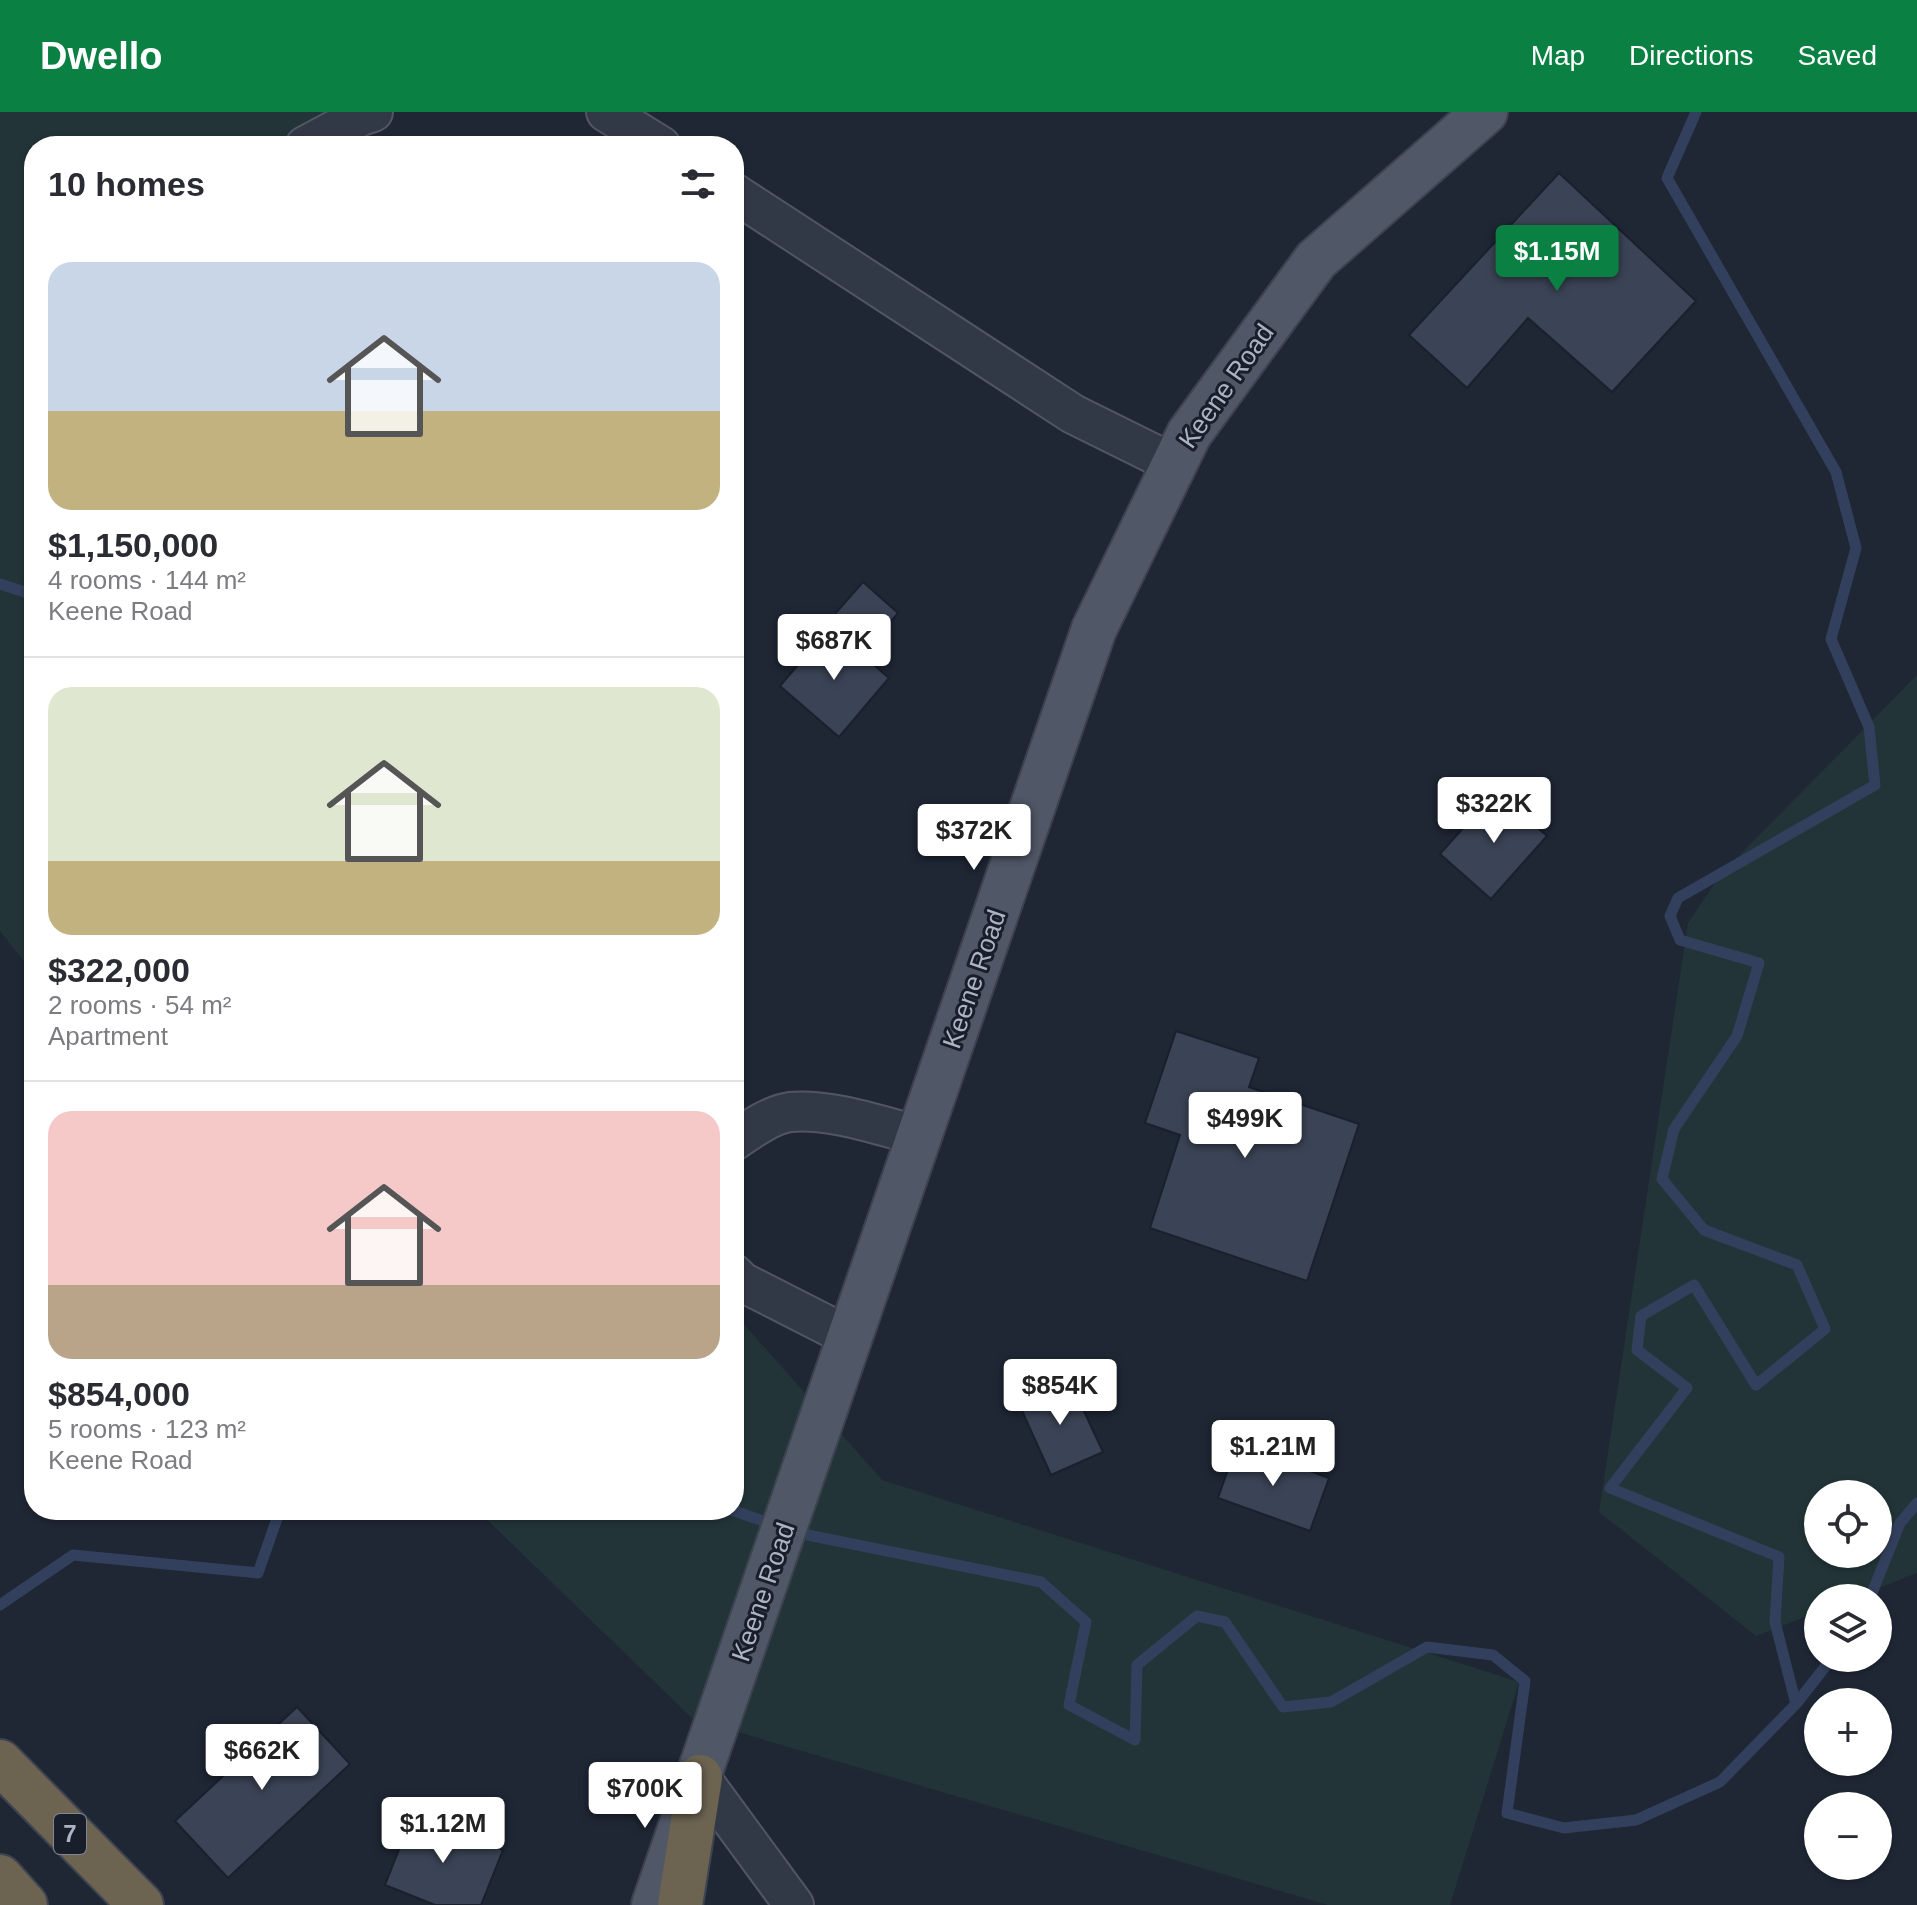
<!DOCTYPE html>
<html lang="en">
<head>
<meta charset="utf-8">
<style>
	body { margin:0; font-family:Arial,sans-serif; background:#f2f2f3; color:#2b2b33; height:100vh; display:flex; flex-direction:column; font-size:30px; white-space:nowrap }
	* { box-sizing:border-box; margin:0 }
	p { font-size:26px; color:#7c7c81 }
	.icon { flex:none; width:44px; height:44px; fill:none; stroke:currentColor; stroke-width:2; stroke-linecap:round; stroke-linejoin:round }
	.map { position:relative; flex:1; overflow:hidden }
	.side { position:absolute; left:24px; top:24px; width:720px; height:1384px; display:flex; flex-direction:column; background:#fff; border-radius:32px; box-shadow:0 2px 6px #0004 }
	.side>* { flex:none }
	.tools { position:absolute; left:1804px; top:1368px; display:grid; gap:16px }
	.tools a { display:grid; place-items:center; width:88px; height:88px; border-radius:50%; background:#fff; box-shadow:0 2px 6px #0004; font-size:40px }
	.price { position:absolute; translate:-50% -68px; padding:0 18px; border-radius:8px; background:#fff; color:#222; font-size:26px; line-height:52px; filter:drop-shadow(0 2px 4px #0008) }
	.price::after { content:''; position:absolute; left:50%; top:48px; width:24px; height:18px; margin-left:-12px; background:inherit; clip-path:polygon(0 0,100% 0,50% 100%) }
	.price.current { background:#0b8043; color:#fff }
	ul { padding:0; list-style:none }
	li { display:grid; align-content:center; gap:16px; height:424px; padding:0 24px }
	li+li { border-top:2px solid #e1e1e2 }
	li span { display:grid; place-items:center; height:248px; border-radius:24px; color:#555 }
	li>.icon { margin-inline-start:auto }
	span .icon { width:144px; height:144px; fill:#fffc; stroke-width:1 }
	li b { font-size:34px }
	h2 { display:flex; justify-content:space-between; align-items:center; height:96px; padding:0 24px; font-size:34px }
	header { display:flex; align-items:center; gap:48px; box-sizing:border-box; height:112px; padding:0 40px; background:#0b8043; color:#fff }
	header strong { font-size:38px }
	nav { display:flex; gap:44px; margin-inline-start:auto; font-size:28px }
	.map>svg:first-child { display:block }
	.green { fill:#223437; fill-rule:evenodd }
	.lines { fill:none; stroke-linecap:round; stroke-linejoin:round }
	.stream { stroke:#33405d; stroke-width:11 }
	.building { fill:#3b4456; stroke:#1a202c; stroke-width:2 }
	.minor-casing { stroke:#505664; stroke-width:42 }
	.major-casing { stroke:#3c424f; stroke-width:48 }
	.highway-casing { stroke:#3d4350; stroke-width:48 }
	.minor { stroke:#323946; stroke-width:38 }
	.major { stroke:#505766; stroke-width:44 }
	.highway { stroke:#6c6350; stroke-width:44 }
	.labels { text-anchor:middle; stroke-width:6; stroke-linejoin:round; paint-order:stroke }
	.shield { fill:#181e2a; stroke:#808695; stroke-width:2 }
	.shield-label { font-size:24px; font-weight:bold; fill:#acb3c3 }
	.street-label { font-size:26px; fill:#acb3c3; stroke:#181e2a }
</style>
</head>
<body>
<header>
<strong>Dwello</strong>
<nav><a>Map</a><a>Directions</a><a>Saved</a></nav>
</header>
<div class="map">
<svg width="1917" height="1793" viewBox="0 0 1917 1793">
	<rect width="100%" height="100%" fill="#1f2735"/>
	<!-- green -->
	<path class="green" d="M 0,0 L 347,0 L 302,34 L 34,34 L 34,862 L 0,819 Z
		M 1917,563 L 1917,1461 L 1853,1486 L 1818,1486 L 1818,1500 L 1756,1524 L 1599,1400 L 1688,811 L 1721,762 ZM 1818,1382 L 1878,1382 L 1878,1442 L 1818,1442 Z
		M 734,1201 L 882,1368 L 1519,1570 L 1450,1793 L 1328,1793 L 693,1607 L 477,1398 L 734,1398 Z"/>
	<g class="lines">
		<!-- stream -->
		<path class="stream" d="M 1696,0 L 1667,66 L 1836,360 L 1856,436 L 1831,527 L 1869,615 L 1875,673 L 1678,786 L 1670,804 L 1680,828 L 1759,851 L 1737,924 L 1674,1017 L 1662,1067 L 1704,1118 L 1797,1153 L 1825,1217 L 1756,1273 L 1694,1173 L 1641,1204 L 1637,1238 L 1687,1276 L 1610,1376 L 1779,1445 L 1775,1510 L 1796,1592
			M 0,472 L 34,483
			M 732,1398 L 777,1414
			M 793,1420 L 1041,1470 L 1086,1510 L 1069,1593 L 1135,1628 L 1137,1553 L 1197,1504 L 1225,1510 L 1283,1595 L 1331,1590 L 1427,1535 L 1493,1543 L 1525,1569 L 1507,1701 L 1564,1716 L 1636,1708 L 1720,1670 L 1796,1592 L 1832,1546
			M 1870,1486 L 1900,1411 L 1917,1391
			M 0,1493 L 73,1443 L 258,1461 L 280,1398"/>
	</g>
	<!-- building -->
	<path class="building" d="M 1559,61 L 1696,189 L 1612,280 L 1528,206 L 1467,276 L 1409,223 Z
		M 863,470 L 898,501 L 870,534 L 834,503 Z
		M 830,515 L 889,566 L 839,625 L 780,574 Z
		M 1496,679 L 1547,724 L 1491,787 L 1440,742 Z
		M 1176,919 L 1259,946 L 1249,975 L 1359,1012 L 1307,1169 L 1150,1116 L 1180,1023 L 1145,1011 Z
		M 1069,1267 L 1103,1340 L 1051,1363 L 1018,1290 Z
		M 1237,1332 L 1329,1366 L 1310,1419 L 1218,1386 Z
		M 297,1595 L 350,1652 L 228,1766 L 175,1709 Z
		M 413,1702 L 503,1738 L 481,1793 L 435,1793 L 385,1773 Z"/>
	<g class="lines">
		<defs>
			<path id="minor" d="M 606,0 L 661,34
				M 305,34 L 361,4 L 373,0
				M 734,81 L 1073,302 L 1174,352
				M 734,1029 C 750,1018 770,1003 790,1000 C 830,996 881,1014 920,1024
				M 734,1162 L 742,1170 L 850,1225
				M 700,1665 L 794,1793"/>
			<path id="major" d="M 654,1793 L 1094,517 L 1189,322 L 1316,148 L 1485,0"/>
			<path id="highway" d="M 0,1650 L 141,1793
				M 0,1765 L 25,1793
				M 680,1793 L 700,1665"/>
		</defs>
		<!-- minor casing -->
		<use href="#minor" class="minor-casing"/>
		<!-- major casing -->
		<use href="#major" class="major-casing"/>
		<!-- highway casing -->
		<use href="#highway" class="highway-casing"/>
		<!-- minor -->
		<use href="#minor" class="minor"/>
		<!-- major -->
		<use href="#major" class="major"/>
		<!-- highway -->
		<use href="#highway" class="highway"/>
	</g>
	<g class="labels">
		<!-- shield labels -->
		<rect class="shield" x="54" y="1702" width="32" height="40" rx="6"/>
		<g class="shield-label">
			<text x="70" y="1730">7</text>
		</g>
		<!-- street labels -->
		<g class="street-label">
			<text transform="translate(1226 274) rotate(-55)" y="9">Keene Road</text>
			<text transform="translate(974 867) rotate(-71)" y="9">Keene Road</text>
			<text transform="translate(763 1480) rotate(-71)" y="9">Keene Road</text>
		</g>
	</g>
</svg>
<div class="tools">
<a><svg class="icon" aria-label="locate" viewBox="0 0 24 24"><circle cx="12" cy="12" r="6"/><path d="M12 2v4M12 18v4M2 12h4M18 12h4"/></svg></a>
<a><svg class="icon" aria-label="layers" viewBox="0 0 24 24"><path d="M12 4l9 5-9 5-9-5zM3 14l9 5 9-5"/></svg></a>
<a>+</a>
<a>−</a>
</div>
<b class="price current" style="left:1557px;top:181px">$1.15M</b>
<b class="price" style="left:834px;top:570px">$687K</b>
<b class="price" style="left:1494px;top:733px">$322K</b>
<b class="price" style="left:974px;top:760px">$372K</b>
<b class="price" style="left:1245px;top:1048px">$499K</b>
<b class="price" style="left:1060px;top:1315px">$854K</b>
<b class="price" style="left:1273px;top:1376px">$1.21M</b>
<b class="price" style="left:262px;top:1680px">$662K</b>
<b class="price" style="left:645px;top:1718px">$700K</b>
<b class="price" style="left:443px;top:1753px">$1.12M</b>
<section class="side">
<h2>10 homes<svg class="icon" aria-label="filters" viewBox="0 0 24 24"><path d="M4 7h16M4 17h16"/><circle cx="9" cy="7" r="2"/><circle cx="15" cy="17" r="2"/></svg></h2>
<ul>
<li><span style="background:linear-gradient(#c9d6e8 60%,#c2b280 0)"><svg class="icon" aria-label="home" viewBox="0 0 24 24"><path d="M3 11l9-7 9 7M6 9v11h12V9"/></svg></span><div><b>$1,150,000</b><p>4 rooms · 144 m²</p><p>Keene Road</p></div></li>
<li><span style="background:linear-gradient(#dfe7d0 70%,#c2b280 0)"><svg class="icon" aria-label="home" viewBox="0 0 24 24"><path d="M3 11l9-7 9 7M6 9v11h12V9"/></svg></span><div><b>$322,000</b><p>2 rooms · 54 m²</p><p>Apartment</p></div></li>
<li><span style="background:linear-gradient(#f6c9c9 70%,#b9a48a 0)"><svg class="icon" aria-label="home" viewBox="0 0 24 24"><path d="M3 11l9-7 9 7M6 9v11h12V9"/></svg></span><div><b>$854,000</b><p>5 rooms · 123 m²</p><p>Keene Road</p></div></li>
</ul>
</section>
</div>
</body>
</html>
